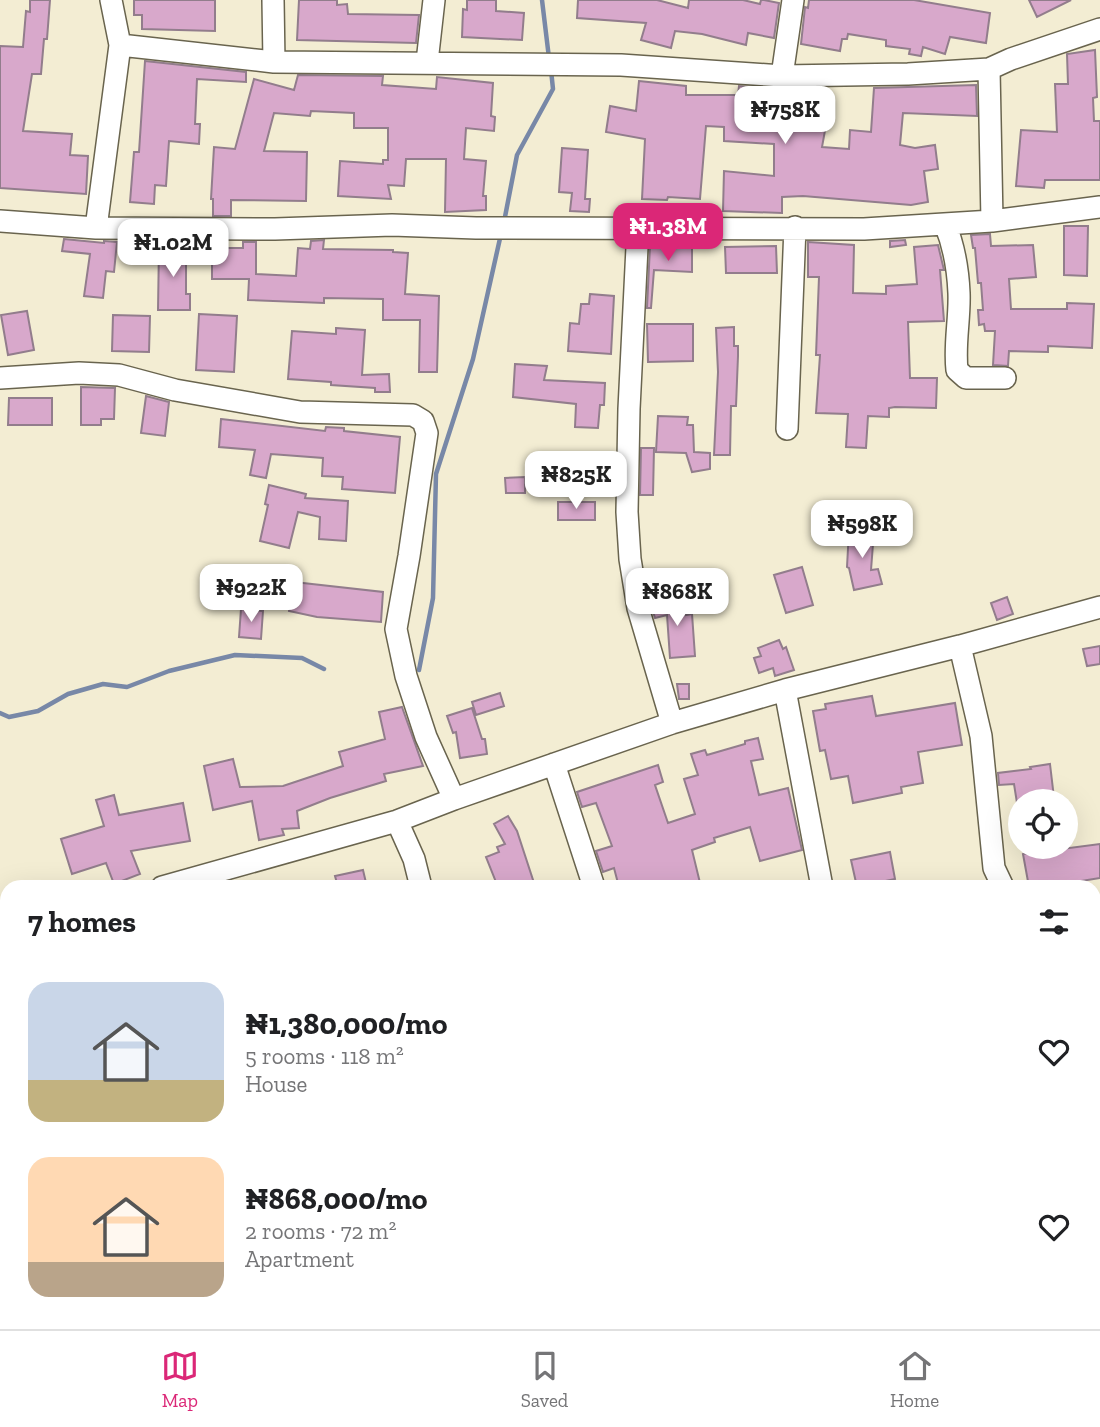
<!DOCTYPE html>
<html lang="en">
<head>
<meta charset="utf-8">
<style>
	body { margin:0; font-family:"Zilla Slab",serif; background:#f2f2f2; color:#202124; height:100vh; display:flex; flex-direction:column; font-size:26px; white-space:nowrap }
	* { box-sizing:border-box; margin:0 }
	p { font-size:23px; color:#757577 }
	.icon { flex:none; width:38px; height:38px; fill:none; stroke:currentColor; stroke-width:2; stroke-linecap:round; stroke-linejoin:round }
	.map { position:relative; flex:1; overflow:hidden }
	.details { position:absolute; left:0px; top:880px; width:1101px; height:450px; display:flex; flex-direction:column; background:#fff; border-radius:21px 21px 0 0; box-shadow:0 7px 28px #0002 }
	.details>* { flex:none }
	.controls { position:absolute; left:1008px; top:789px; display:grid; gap:14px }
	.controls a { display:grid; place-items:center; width:70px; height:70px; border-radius:50%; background:#fff; box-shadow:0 7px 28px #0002; font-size:35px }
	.price { position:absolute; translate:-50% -60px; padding:0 16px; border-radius:14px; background:#fff; color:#222; font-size:23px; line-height:46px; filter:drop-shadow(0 2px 4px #0008) }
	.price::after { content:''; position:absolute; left:50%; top:42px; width:21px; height:16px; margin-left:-10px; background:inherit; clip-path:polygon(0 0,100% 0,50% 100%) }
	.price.active { background:#db2777; color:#fff }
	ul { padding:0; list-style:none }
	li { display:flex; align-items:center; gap:21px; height:175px; padding:0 28px }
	li span { display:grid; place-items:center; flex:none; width:196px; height:140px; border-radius:21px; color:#555 }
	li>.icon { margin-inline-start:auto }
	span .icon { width:84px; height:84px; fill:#fffc; stroke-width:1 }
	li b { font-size:30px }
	h2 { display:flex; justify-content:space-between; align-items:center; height:84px; padding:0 28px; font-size:30px }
	.tabs { display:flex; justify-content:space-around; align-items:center; height:98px; border-top:2px solid #e0e0e0; background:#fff; font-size:19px; color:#757577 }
	.tabs a { display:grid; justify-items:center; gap:4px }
	.tabs .active { color:#db2777 }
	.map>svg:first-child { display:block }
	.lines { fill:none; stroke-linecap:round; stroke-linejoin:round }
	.stream { stroke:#7888a7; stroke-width:4.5 }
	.building { fill:#d8a8cb; stroke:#927d8c; stroke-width:2 }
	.minor-casing { stroke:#69644e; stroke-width:24 }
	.minor { stroke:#fff; stroke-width:21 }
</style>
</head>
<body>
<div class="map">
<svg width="1100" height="1329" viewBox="0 0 1100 1329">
	<rect width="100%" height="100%" fill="#f3edd3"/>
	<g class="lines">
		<!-- stream -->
		<path class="stream" d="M 542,0 L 549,58
			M 504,222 L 517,155 L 553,89 L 551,70
			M 419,670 L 433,598 L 436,474 L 473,359 L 501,234
			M 0,713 L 9,717 L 38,711 L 68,694 L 103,684 L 127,687 L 169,671 L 235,655 L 302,658 L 324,669"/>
	</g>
	<!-- building -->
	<path class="building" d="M 30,0 L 50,0 L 47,39 L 44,39 L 41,74 L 32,74 L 23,131 L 72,134 L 70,155 L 88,156 L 86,194 L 0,188 L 0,46 L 23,47 L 26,11 L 30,12 Z
		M 134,0 L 215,0 L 215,31 L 142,29 L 142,15 L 134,15 Z
		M 299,0 L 337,0 L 337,5 L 347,4 L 348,14 L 419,15 L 416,43 L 297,40 Z
		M 467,0 L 496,0 L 496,11 L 524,13 L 522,40 L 462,37 L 463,9 L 467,10 Z
		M 578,0 L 657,0 L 688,8 L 689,0 L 743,0 L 760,4 L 761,0 L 764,0 L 779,3 L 774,38 L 748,33 L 746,45 L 702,34 L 675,31 L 671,48 L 641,40 L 646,23 L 577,18 Z
		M 809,0 L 914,0 L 990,13 L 986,43 L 950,37 L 945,54 L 923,47 L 921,56 L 909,54 L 910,49 L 886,46 L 886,40 L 848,34 L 847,39 L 842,39 L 840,51 L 801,44 L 805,7 L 808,8 Z
		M 1029,0 L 1071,0 L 1037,17 Z
		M 1095,50 L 1097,97 L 1093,98 L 1094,121 L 1100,121 L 1100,180 L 1045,180 L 1044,188 L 1016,186 L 1021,130 L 1057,132 L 1055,84 L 1068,84 L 1067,54 Z
		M 145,61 L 246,72 L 246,82 L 197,79 L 195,124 L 200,124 L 199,144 L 169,141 L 166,186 L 155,185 L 154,204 L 130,202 L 134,152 L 139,152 Z
		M 298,75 L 383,76 L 382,85 L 436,89 L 437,77 L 493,83 L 491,116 L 495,117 L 494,131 L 466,128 L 464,159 L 486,161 L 483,196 L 486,196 L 486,210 L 445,212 L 446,159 L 406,159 L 404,186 L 388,185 L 391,199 L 338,196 L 340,161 L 383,164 L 383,160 L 388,160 L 388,128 L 354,128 L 354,113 L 311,111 L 310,116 L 274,113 L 264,151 L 307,152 L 306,201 L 231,200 L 231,216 L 213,216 L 213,199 L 211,199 L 214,147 L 235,149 L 254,79 L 294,90 Z
		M 639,81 L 686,86 L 686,95 L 738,95 L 739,86 L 765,88 L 763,108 L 803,115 L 809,92 L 820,95 L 816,111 L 828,114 L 822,147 L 849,149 L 850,130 L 871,132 L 874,88 L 976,85 L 977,116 L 903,113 L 900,145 L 915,148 L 935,145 L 938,169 L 924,171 L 928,202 L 911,205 L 803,196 L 782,197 L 782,213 L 723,211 L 724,171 L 774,176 L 774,144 L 724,141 L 724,127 L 706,126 L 700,199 L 668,197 L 667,200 L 642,199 L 645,139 L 606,132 L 610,106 L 636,111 Z
		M 562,148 L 588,150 L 585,199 L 590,199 L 589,212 L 570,211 L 572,193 L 559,192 Z
		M 1064,226 L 1088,226 L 1087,276 L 1064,275 Z
		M 990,234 L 991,246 L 1033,245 L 1036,277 L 1009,279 L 1011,309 L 1067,309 L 1067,303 L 1094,304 L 1092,348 L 1048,346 L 1048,352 L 1009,351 L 1008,366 L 993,365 L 995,331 L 985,331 L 984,324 L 979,325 L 978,310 L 983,310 L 981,283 L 978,283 L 975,248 L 973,248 L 971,235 Z
		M 64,239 L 104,243 L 104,241 L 117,242 L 114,272 L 106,271 L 103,298 L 84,296 L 90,254 L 62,251 Z
		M 324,240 L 323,249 L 393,250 L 393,252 L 408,253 L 405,294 L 439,296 L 437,372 L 419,372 L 420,320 L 383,320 L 383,299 L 324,298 L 324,303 L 248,300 L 249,279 L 212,279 L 212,248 L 243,248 L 243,242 L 256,242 L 256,274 L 296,276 L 298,248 L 310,249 L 311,241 Z
		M 905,240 L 906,245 L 890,247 L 890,241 Z
		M 141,241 L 154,241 L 153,250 L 140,249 Z
		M 808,242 L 854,245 L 853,293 L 886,294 L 886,286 L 917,284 L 914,247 L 938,245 L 944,270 L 940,270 L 944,321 L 908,322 L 910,378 L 937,378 L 936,408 L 895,407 L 889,408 L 889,417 L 868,416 L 866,448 L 846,447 L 848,414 L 816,413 L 820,355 L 816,355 L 819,277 L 808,277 Z
		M 159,245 L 186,245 L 186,294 L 190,294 L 190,310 L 158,310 Z
		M 650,246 L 692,247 L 692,272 L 654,270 L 651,308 L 647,308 Z
		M 776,246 L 777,273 L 726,273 L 725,247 Z
		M 590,294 L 614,296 L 611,354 L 568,351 L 570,323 L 579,324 L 581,304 L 589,304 Z
		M 27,311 L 34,350 L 8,355 L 1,315 Z
		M 199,314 L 237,316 L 234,372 L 196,370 Z
		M 113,315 L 150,316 L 149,352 L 112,351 Z
		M 647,324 L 693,324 L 693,361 L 648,362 Z
		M 734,327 L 734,346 L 738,346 L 738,356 L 736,406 L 731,406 L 730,455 L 714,455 L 718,372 L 716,328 Z
		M 336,328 L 365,330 L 362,375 L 389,374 L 390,392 L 375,392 L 375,388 L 331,385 L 331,382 L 288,379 L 292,331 L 336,334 Z
		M 515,364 L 547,366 L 544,380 L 605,383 L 604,405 L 600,405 L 598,428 L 575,427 L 576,404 L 513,397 Z
		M 81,387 L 115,388 L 114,419 L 101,419 L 101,425 L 81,425 Z
		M 146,396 L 169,402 L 165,436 L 141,433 Z
		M 9,398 L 52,398 L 52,425 L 8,425 Z
		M 658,416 L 688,417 L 687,425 L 693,425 L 694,452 L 710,453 L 710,469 L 692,472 L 686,453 L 656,452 Z
		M 221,419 L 325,431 L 326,427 L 344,428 L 344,431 L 400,437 L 395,493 L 342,489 L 343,477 L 322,476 L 323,458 L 271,454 L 266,478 L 250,475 L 255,450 L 219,447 Z
		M 641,448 L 654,448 L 653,495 L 640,495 Z
		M 525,477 L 525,493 L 506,493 L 505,478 Z
		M 269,485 L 306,494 L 305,498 L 348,501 L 346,541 L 319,539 L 320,517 L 298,512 L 289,548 L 260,541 L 268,505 L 265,504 Z
		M 558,502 L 595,502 L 595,520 L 558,520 Z
		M 849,530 L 874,531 L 871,570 L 878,569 L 882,584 L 854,590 L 849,568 L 847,567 Z
		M 802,567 L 813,605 L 786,613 L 774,575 Z
		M 294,582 L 383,592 L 381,622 L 317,617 L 289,611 Z
		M 1007,597 L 1013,614 L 997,620 L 991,603 Z
		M 682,599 L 686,615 L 692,614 L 695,656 L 670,658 L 667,615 L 655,618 L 651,605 Z
		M 241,609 L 263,611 L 261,639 L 239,637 Z
		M 779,640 L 783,649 L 786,647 L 794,670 L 775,676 L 773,668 L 759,673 L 754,658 L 761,656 L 758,648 Z
		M 1100,646 L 1100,664 L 1087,666 L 1083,649 Z
		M 677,684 L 689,684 L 689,699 L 679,699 Z
		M 500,693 L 504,706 L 476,715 L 472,702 Z
		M 872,696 L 876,716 L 955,703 L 962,745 L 918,752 L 923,783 L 901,787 L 902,793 L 853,803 L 848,776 L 831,779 L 825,750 L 820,751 L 813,711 L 826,709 L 825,704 Z
		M 402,707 L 423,766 L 384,774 L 386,781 L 330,798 L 297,811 L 299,828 L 282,829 L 284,835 L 259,840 L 252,801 L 213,810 L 204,766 L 233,759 L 240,787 L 283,786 L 343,766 L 339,752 L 385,739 L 379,712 Z
		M 472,708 L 482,739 L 485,739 L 487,754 L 460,758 L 456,732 L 453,733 L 447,716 Z
		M 758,738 L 763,759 L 751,761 L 759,795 L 788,788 L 802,850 L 760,861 L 750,827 L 714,838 L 715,842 L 692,850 L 701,887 L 619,887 L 614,868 L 603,872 L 596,851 L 612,846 L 596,803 L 582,807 L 577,792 L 658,765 L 663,782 L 655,785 L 668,823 L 695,814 L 684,779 L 698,775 L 691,754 L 705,750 L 707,755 L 745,744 L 745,741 Z
		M 1050,764 L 1054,798 L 1017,803 L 1014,784 L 999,785 L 998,773 L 1031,769 L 1030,767 Z
		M 114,795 L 119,815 L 183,803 L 190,841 L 131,851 L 140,874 L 114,884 L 106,863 L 72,874 L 61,839 L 104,826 L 96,800 Z
		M 508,816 L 517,831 L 534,883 L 523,887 L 498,887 L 486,857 L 499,852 L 497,847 L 505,844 L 494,824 Z
		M 1100,844 L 1100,878 L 1044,887 L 1029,887 L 1023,854 Z
		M 890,852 L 895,879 L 857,887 L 851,860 Z
		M 363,870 L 367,887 L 338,887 L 335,876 Z"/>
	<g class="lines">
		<defs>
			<path id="minor" d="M 273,0 L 274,62
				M 120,45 L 274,62 L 621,65 L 782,76 L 908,74 L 989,69 L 1011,59 L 1100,29
				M 427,62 L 434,0
				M 989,69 L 992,221
				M 782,76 L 793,0
				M 0,221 L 96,228 L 275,229 L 392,225 L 476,228 L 864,229 L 992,221 L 1100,207
				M 945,224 C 954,246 958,269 959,293 C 960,319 954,344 957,370 L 966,378 L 1005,378
				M 638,227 L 629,409 L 627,512 L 630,559 L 638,608 L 672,723
				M 96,228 L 120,45 L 111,0
				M 0,378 L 79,373 L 119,375 L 175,390 L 300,412 L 413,415 L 423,421 L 427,433 L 409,556 L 396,629 L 406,676 L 426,737 L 454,799
				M 787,429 L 795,227
				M 960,646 L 981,736 L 994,868 L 1003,887
				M 785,690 L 822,887
				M 554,764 L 594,887
				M 397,821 L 414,859 L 421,887
				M 162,887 L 397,821 L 454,799 L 672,723 L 785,690 L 960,646 L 1100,607
				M 0,946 L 7,943
				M 1094,1065 L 1100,1075
				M 0,1263 L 7,1264
				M 467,1323 L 479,1329
				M 529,1323 L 529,1329
				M 864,1323 L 864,1329
				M 1061,1323 L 1064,1329
				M 407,1329 L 413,1323"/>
		</defs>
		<!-- minor casing -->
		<use href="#minor" class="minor-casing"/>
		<!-- minor -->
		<use href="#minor" class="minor"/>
	</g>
</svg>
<div class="controls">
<a><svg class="icon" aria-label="locate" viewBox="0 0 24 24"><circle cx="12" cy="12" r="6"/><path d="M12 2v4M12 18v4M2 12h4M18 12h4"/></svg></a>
</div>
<b class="price" style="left:785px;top:146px">₦758K</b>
<b class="price active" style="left:668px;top:263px">₦1.38M</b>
<b class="price" style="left:173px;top:279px">₦1.02M</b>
<b class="price" style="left:576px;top:511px">₦825K</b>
<b class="price" style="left:862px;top:560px">₦598K</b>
<b class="price" style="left:251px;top:624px">₦922K</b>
<b class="price" style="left:677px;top:628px">₦868K</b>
<section class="details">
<h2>7 homes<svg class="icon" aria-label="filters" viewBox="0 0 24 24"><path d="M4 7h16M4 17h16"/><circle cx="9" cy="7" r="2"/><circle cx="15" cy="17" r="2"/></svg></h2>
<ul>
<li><span style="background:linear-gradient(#c9d6e8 70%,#c2b280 0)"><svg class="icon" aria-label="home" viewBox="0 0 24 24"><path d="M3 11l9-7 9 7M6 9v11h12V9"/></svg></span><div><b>₦1,380,000/mo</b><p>5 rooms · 118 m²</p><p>House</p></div><svg class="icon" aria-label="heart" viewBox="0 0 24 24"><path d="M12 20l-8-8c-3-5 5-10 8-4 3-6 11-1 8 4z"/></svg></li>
<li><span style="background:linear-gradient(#ffd9b3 75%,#b9a48a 0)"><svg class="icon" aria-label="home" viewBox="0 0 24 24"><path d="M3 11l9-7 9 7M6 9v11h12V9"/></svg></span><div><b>₦868,000/mo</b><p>2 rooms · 72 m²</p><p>Apartment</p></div><svg class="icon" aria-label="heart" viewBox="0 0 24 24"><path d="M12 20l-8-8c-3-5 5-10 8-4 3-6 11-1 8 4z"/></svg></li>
</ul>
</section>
</div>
<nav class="tabs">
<a class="active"><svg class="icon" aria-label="map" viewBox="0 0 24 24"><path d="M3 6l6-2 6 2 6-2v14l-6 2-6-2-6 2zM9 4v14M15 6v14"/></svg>Map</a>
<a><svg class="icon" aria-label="saved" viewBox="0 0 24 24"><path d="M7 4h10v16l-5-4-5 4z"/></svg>Saved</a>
<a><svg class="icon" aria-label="home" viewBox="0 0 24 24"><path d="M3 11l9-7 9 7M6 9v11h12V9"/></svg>Home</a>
</nav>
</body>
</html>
